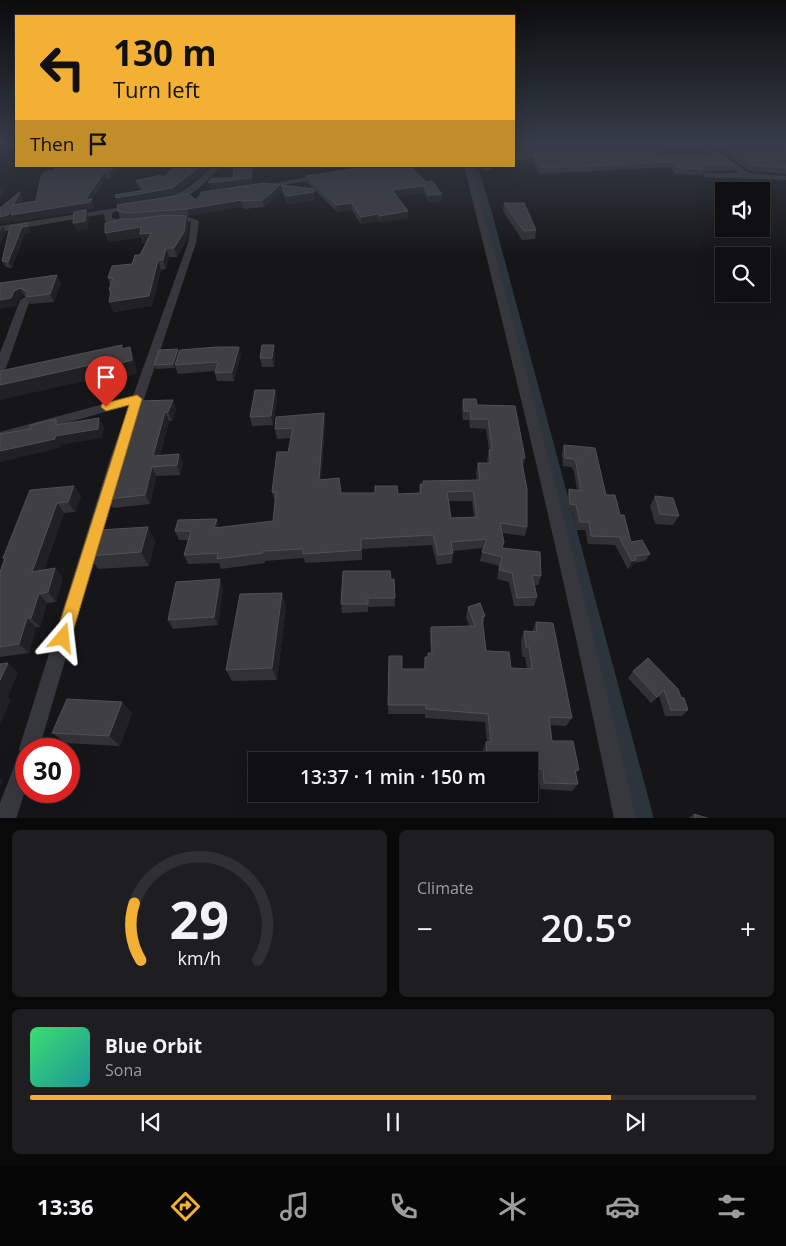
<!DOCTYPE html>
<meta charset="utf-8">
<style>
:root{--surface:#101012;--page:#1e1e20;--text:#f1f3f6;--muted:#9c9d9f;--line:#303032;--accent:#f2b134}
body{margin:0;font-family:"Open Sans",sans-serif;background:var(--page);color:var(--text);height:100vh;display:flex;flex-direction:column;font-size:19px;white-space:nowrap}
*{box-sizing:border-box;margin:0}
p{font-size:16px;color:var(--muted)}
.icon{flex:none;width:28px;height:28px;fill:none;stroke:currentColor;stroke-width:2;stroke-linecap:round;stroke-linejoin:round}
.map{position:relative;height:818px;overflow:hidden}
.details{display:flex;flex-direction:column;gap:12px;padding:12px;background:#09090a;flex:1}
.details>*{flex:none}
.hud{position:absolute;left:15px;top:15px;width:500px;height:152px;border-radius:0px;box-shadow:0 5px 20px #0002,0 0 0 1px var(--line);background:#f2b134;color:#111;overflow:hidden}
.fabs{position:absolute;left:715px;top:182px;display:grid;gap:10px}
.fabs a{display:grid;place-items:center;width:55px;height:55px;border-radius:0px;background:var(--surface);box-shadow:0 5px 20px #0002,0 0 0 1px var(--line);font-size:25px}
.speed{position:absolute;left:15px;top:738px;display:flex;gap:10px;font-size:25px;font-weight:700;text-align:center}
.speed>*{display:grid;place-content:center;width:65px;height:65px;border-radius:50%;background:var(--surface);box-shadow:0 5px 20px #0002,0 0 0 1px var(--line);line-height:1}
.speed .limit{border:8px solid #d22;background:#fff;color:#111}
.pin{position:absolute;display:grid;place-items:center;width:42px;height:42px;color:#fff;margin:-51px -21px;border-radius:50% 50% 50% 0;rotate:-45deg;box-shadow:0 0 5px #0007}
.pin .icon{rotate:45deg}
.me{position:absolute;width:55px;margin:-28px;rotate:17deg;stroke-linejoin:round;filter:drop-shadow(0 0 4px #0008)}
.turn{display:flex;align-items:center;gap:18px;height:105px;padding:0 15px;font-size:22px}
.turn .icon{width:65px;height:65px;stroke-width:2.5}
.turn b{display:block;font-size:35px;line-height:42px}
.then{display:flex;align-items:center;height:48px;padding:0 15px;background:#0003;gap:10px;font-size:19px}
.big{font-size:38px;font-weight:600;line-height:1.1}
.details .card{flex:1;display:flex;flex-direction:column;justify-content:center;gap:8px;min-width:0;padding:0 18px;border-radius:8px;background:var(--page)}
.details .dial{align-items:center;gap:0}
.dial svg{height:130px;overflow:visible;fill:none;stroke:var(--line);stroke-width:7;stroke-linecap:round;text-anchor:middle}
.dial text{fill:var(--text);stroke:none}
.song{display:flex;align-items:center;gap:15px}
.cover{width:60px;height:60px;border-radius:8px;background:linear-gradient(135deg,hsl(140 70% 55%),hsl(180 70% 35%))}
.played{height:5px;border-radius:2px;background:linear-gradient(90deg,var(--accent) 80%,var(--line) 80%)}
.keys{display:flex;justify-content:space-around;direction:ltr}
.heat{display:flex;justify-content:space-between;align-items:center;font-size:28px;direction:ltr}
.details .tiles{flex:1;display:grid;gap:12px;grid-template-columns:1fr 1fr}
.card:last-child{grid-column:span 2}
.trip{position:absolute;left:248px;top:752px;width:290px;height:50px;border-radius:0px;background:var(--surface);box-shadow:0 5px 20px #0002,0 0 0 1px var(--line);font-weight:600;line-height:50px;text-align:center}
.menu{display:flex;height:80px;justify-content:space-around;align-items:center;background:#060607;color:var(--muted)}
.menu .icon{width:35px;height:35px}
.menu .selected{color:var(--accent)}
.menu b{font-size:22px;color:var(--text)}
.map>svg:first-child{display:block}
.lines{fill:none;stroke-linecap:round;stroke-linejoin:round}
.canal{fill:#2c353c;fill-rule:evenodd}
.minor{fill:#37383d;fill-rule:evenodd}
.wall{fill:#323236;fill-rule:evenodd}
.shaded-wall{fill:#212124}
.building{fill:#3f3f44;stroke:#4f5156;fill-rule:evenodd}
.route{fill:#f2b134;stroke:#9d7322}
</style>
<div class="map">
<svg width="786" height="819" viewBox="0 0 786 819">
<rect width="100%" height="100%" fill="#161618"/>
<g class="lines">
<!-- canal -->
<polygon class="canal" points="468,166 476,166 479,170 492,213 654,819 630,819 484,213"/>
<!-- minor -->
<g class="minor">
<polygon points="697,143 705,143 749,173 786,176 786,180 704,177 704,173 739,173"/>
<path d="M 213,166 L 220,166 C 207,181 187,204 165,202 L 165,198 C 185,193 198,180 213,166 Z"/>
<path d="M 464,166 L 471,166 C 530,383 586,600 636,819 L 614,819 C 570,600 518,383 464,166 Z"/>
<polygon points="480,166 488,166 492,170 486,171"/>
<polygon points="323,174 326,174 326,178 259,189 255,187"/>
<polygon points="116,208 120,210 112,213 112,218 129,222 129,226 105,221 104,214 0,232 0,226"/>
<polygon points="189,217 199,221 196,243 125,456 39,749 26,749 26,788 16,819 0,819 0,803 20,751 19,749 111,456 129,405 0,442 0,432 133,396 188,243 191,222 171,223 167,221 171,219"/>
<polygon points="25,297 30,300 6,368 0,372 0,353 20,300"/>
</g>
</g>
<!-- wall -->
<g class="wall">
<polygon points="0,143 16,143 16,151 3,149 0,150"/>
<polygon points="514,143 708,147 706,152 663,152 659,155 660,156 735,165 733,171 704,171 702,175 676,174 670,167 540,174 533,163 514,166"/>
<polygon points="708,143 786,143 786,174 750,171"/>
<polygon points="58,166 121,166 111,179 106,179 92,200 94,206 93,209 15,222 13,219 11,222 20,192 23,199 21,204 36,201 53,171"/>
<polygon points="176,166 211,166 174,195 118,205 142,191 139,188 136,181 163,177"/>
<polygon points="306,176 426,182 442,194 442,201 429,202 424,193 396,196 408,211 408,218 380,223 379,221 361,224 352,210 337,212 307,182"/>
<polygon points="280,185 281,192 264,207 244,209 243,207 187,216 189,225 186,241 177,257 169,257 166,269 161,270 152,306 113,312 110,294 109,290 110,285 108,278 132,264 140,255 146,243 143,243 141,237 108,242 120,219 118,211 196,200"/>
<polygon points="281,185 314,200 288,204 282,192"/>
<polygon points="504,203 536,230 535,239 522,240 503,211"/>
<polygon points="10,226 30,229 30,232 25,233 12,268 6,267 2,261"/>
<polygon points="0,283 61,283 54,302 30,304 26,297 24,295 18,299 16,306"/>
<polygon points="239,347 241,355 234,381 217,381 215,373 215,371 178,374 175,366 175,368 156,369 154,365 178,349 179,353"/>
<polygon points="275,354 274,367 262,367 260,358"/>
<polygon points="275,390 277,399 273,425 252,426 250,417"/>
<path d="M 463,399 L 477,405 L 525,458 L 523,467 L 527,527 L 525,536 L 502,533 L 502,548 L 541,576 L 538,585 L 535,585 L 537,597 L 534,606 L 514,606 L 509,582 L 497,579 L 499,566 L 480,561 L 483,548 L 453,551 L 453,553 L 452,563 L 437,565 L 432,545 L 362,549 L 362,560 L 305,563 L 304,558 L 265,561 L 265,563 L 221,569 L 219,563 L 188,564 L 184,555 L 188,540 L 179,540 L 175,531 L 220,528 L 273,521 L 275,502 L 272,492 L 288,452 L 291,438 L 277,439 L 275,429 L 324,413 L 325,423 L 321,480 L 341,493 L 398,494 L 419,493 L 420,484 L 477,480 L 476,473 L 478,463 L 488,463 L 487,460 L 489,450 L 486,429 L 470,428 L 469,420 L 463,420 L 462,409 ZM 449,501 L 472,501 L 474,517 L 451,518 Z"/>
<polygon points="139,401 176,409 172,421 169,421 160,455 179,454 183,463 180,475 156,476 150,504 113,508 107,499"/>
<polygon points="564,445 606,495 620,515 631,542 650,554 645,561 634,563 631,568 628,569 615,545 588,544 585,530 576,530 573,513 567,512 567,497 569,489 577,490 574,471 571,467 563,466 562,453"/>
<polygon points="74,486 81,496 75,512 64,513 44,570 55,568 63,578 56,602 47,603 40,627 36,627 29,653 0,657 0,572 4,560 3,558"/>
<polygon points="655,496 679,516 673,525 655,524 650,506"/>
<polygon points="155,541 149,566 98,569 89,556"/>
<polygon points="391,579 394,579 395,606 368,607 368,612 342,613 341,604"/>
<polygon points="223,588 218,625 173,629 168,620"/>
<polygon points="282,593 286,606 277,680 232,681 226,670"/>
<polygon points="468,607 485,616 483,624 486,651 511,668 527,669 525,657 522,657 521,641 524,631 532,632 536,622 572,718 566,726 550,725 552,741 579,770 576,773 578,784 572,791 540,789 538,776 529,776 529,761 484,761 483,750 486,742 487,742 485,722 425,718 425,714 388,714 389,656 402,669 424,669 425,657 427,657 431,653 430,637 431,627 469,626 466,617"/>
<polygon points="633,671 681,697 688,710 682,716 665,716 659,696 651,703 628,678"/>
<polygon points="132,713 120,746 65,743 52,733"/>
<polygon points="694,814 710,819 687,819"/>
</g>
<!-- shaded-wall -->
<g class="shaded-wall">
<polygon points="0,143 3,149 0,150"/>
<polygon points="665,147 663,152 653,159 655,153"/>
<polygon points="534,157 533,163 514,166 514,160"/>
<polygon points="114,166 121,166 111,179 109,172"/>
<polygon points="201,166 211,166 174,195 118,205 116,198 172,188"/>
<polygon points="252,166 254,166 252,184 210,190 208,183 251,178"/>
<polygon points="498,166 510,166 498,168"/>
<polygon points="104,172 106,179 92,200 94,206 93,209 15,222 13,219 11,222 0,224 0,217 20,192 23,199 16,214 85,200"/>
<polygon points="280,185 281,192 264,207 263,200"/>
<polygon points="2,186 5,192 0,200 0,189"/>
<polygon points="424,186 424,193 392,196 392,190"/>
<polygon points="314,189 314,200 288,204 287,196"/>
<polygon points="442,194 442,201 429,202 429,195"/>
<polygon points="242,200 243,207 189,216 187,209"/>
<polygon points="352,203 352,210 337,212 336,205"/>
<polygon points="86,210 89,219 88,229 77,231 73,223"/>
<polygon points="408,211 408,218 380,223 380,216"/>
<polygon points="378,214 379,221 361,224 361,217"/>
<polygon points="186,216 189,225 186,241 177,257 174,248"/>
<polygon points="28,223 30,229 30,232 25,233 12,268 8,262 22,227"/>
<polygon points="3,226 6,233 0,245 0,231"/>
<polygon points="141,227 151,233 154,242 143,243 141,237 108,242 105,233"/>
<polygon points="166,248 169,257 166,269 163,260"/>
<polygon points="158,260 161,270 152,306 113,312 109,302"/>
<polygon points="57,275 61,283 54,302 50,294"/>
<polygon points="20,288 24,295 18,299 16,306 0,309 0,300"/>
<polygon points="122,345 127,358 130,347 135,361 137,374 123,377 121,373 0,400 0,385 122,349"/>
<polygon points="274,345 275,354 274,367 272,358"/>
<polygon points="239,347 241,355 234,381 232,372"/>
<polygon points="178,349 179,353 175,368 173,364"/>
<polygon points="275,390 277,399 273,425 271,416"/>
<polygon points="173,400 176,409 172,421 168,412"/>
<polygon points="165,412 169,421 157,465 153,456"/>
<polygon points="324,413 325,423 320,490 319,480"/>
<polygon points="99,418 104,427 102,438 60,445 60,448 0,462 0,451 55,436"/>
<polygon points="179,454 183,463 180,475 177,465"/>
<polygon points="152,467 156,476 150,504 145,495"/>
<polygon points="74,486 81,496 75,512 68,502"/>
<polygon points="57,503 64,513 40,581 32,572"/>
<polygon points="217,519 220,529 214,528"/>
<polygon points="148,527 155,541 149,566 141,552"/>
<polygon points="636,560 631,568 628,569 632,561"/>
<polygon points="55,568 63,578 56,602 48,592"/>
<polygon points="220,579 223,588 218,625 214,617"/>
<polygon points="282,593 286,606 277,680 272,668"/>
<polygon points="39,594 47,603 40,627 31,618"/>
<polygon points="27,618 36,627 29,653 19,644"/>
<polygon points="8,663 18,673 8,697 11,700 0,724 0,680"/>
<polygon points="122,702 132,713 120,746 109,736"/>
<polygon points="0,778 3,780 0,786"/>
</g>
<!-- building -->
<g class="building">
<polygon points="0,143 16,143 16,146"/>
<polygon points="514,143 704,143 708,147 665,147 655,153 660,156 666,154 719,154 735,165 706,165 703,167 704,169 678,168 672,162 542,168 534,157 514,160"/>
<polygon points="718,143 786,143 786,159 779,159 786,165 786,168 752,165"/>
<polygon points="58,166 114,166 109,172 104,172 85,200 92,199 90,202 11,215 13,205 36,201 41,176 46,171 53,171"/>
<polygon points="176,166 201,166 172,188 116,198 115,195 145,190 136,181 160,175 163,177"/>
<polygon points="234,166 252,166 251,178 208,183 212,178 233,178"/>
<polygon points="373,166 410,166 426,182 432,181 442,194 429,195 424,186 392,190 408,211 380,216 378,214 361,217 352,203 336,205 306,176"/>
<polygon points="264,183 280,185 263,200 242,201 242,200 187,209 128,213 118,211 117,205 188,194 196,200 202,192"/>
<polygon points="281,185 314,189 314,192 287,196"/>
<polygon points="20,192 8,215 0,217 0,208"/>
<polygon points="504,203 524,203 536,230 524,231"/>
<polygon points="86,210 85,221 73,223 74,212"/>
<polygon points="167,215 186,216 184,232 174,248 166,248 163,260 158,260 149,296 109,302 111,290 109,290 113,278 108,278 112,266 132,264 135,255 140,255 151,233 140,234 141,227 105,233 105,223 119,220 119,219 133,219"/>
<polygon points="28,223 28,226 22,227 8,262 2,261 10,226"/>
<polygon points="57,275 50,294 26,297 28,292 20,288 14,291 11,298 0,300 0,283"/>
<polygon points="122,345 122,349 130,347 132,360 117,364 117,359 0,385 0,371"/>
<polygon points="262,345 274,345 272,358 260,358"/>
<polygon points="217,347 239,347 232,372 215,373 218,362 175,365 180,350"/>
<polygon points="178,349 173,364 154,365 159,350"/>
<polygon points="255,390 275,390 271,416 250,417"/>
<path d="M 463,399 L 476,399 L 477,405 L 515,406 L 525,458 L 521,458 L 527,489 L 527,527 L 500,523 L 504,542 L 502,548 L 540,552 L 541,576 L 532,575 L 537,597 L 517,598 L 512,573 L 499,570 L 502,557 L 482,552 L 487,539 L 451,542 L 453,553 L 438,555 L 433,535 L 361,539 L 361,550 L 303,554 L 303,549 L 263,551 L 263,553 L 217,559 L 218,553 L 184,555 L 191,531 L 175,531 L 178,520 L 217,519 L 214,528 L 273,521 L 276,492 L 272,492 L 277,452 L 288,452 L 293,428 L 275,429 L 276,417 L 324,413 L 319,480 L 339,478 L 341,493 L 375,493 L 375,486 L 397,486 L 398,494 L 421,493 L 420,484 L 423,484 L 423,481 L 480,480 L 478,463 L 491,463 L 489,450 L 492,450 L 488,419 L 471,419 L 470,411 L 464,411 ZM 473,491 L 477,517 L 451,518 L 447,492 Z"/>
<polygon points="173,400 168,412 165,412 153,456 179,454 177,465 152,467 145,495 107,499 122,447 139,401"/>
<polygon points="99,418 98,429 55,436 55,439 0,451 0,434 31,429 30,425 56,419 56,425"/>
<polygon points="564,445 595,448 606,495 615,495 620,515 624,515 631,542 642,540 650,554 635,556 636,560 632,561 619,537 591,536 589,522 580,522 576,505 570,504 569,489 581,491 576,463 574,459 565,458"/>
<polygon points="74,486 68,502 57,503 32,572 55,568 48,592 39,594 31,618 27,618 19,644 0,647 0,572 5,558 3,558 30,490"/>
<polygon points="655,496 673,498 679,516 660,514"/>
<polygon points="148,527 141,552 89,556 99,530"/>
<polygon points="343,571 390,571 391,579 394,579 395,598 368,598 368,604 341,604"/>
<polygon points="220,579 214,617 168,620 176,582"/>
<polygon points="282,593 272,668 226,670 240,594"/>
<polygon points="480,603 485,616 482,617 486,651 509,652 511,668 532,669 529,647 526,647 524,631 537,632 536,622 553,623 572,718 549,717 552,741 573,741 579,770 575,770 578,784 544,783 543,769 529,768 529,761 488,761 486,742 491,742 488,714 426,709 426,705 388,705 389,656 402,656 402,669 425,669 425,657 428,657 428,653 432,653 431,627 475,626 468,607"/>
<polygon points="648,658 678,689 681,697 684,698 688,710 671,710 664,690 657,697 633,671"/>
<polygon points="8,663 0,680 0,664"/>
<polygon points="67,699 122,702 109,736 52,733"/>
<polygon points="694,814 710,819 695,819"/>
</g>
<!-- sky -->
<linearGradient id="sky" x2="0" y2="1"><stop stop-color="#0c0c0d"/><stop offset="0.55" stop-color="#363c48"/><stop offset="1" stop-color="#363c48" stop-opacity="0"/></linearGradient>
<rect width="786" height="258" fill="url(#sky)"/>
<!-- route -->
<polygon class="route" points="137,395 142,399 71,638 69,643 63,646 58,643 55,638 129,405 106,411 101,407 102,404"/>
</svg>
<div class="fabs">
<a><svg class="icon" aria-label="sound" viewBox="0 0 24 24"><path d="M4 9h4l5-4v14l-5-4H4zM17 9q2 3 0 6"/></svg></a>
<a><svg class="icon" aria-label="search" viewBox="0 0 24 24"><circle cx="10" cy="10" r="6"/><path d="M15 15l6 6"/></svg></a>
</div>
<div class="speed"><div class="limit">30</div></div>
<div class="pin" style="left:106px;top:407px;background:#d93025"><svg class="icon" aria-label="arrive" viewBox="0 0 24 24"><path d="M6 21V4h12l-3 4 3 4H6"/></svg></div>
<svg class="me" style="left:63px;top:638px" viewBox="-20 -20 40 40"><path d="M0-17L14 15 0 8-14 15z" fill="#f2b134" stroke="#fff" stroke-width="4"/></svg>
<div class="trip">13:37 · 1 min · 150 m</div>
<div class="hud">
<div class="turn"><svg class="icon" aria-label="left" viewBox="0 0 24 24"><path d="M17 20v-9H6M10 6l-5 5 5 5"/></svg><div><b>130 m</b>Turn left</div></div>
<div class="then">Then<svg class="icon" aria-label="arrive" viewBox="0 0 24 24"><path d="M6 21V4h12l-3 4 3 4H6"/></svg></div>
</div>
</div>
<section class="details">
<div class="tiles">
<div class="card dial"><svg viewBox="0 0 100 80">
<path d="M14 69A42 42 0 1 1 86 69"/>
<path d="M14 69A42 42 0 0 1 10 34" stroke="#f2b134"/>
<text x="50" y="56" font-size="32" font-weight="700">29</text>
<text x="50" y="72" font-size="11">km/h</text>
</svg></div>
<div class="card"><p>Climate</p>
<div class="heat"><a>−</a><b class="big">20.5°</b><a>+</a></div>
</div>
<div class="card">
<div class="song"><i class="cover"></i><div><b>Blue Orbit</b><p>Sona</p></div></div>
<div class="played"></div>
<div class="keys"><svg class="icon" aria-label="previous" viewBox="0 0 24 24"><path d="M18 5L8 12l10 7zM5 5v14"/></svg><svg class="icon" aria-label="pause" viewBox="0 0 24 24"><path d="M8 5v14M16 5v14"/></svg><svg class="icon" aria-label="next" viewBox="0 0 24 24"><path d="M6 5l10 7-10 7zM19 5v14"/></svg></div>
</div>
</div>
</section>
<nav class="menu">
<b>13:36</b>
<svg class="icon selected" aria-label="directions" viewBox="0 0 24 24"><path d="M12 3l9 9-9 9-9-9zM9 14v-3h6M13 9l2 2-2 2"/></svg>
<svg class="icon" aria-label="music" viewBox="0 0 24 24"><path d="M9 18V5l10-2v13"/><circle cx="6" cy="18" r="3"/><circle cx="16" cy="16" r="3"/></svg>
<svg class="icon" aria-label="phone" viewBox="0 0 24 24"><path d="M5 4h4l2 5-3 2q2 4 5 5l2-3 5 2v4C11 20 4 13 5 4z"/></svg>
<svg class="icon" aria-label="climate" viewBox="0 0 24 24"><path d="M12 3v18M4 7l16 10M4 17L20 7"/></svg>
<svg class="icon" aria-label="car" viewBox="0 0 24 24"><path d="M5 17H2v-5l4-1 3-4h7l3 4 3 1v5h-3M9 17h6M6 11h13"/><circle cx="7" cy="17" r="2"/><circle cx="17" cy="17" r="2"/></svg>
<svg class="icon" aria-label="filters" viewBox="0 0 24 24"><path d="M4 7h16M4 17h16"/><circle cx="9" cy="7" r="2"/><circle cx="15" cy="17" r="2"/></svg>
</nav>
